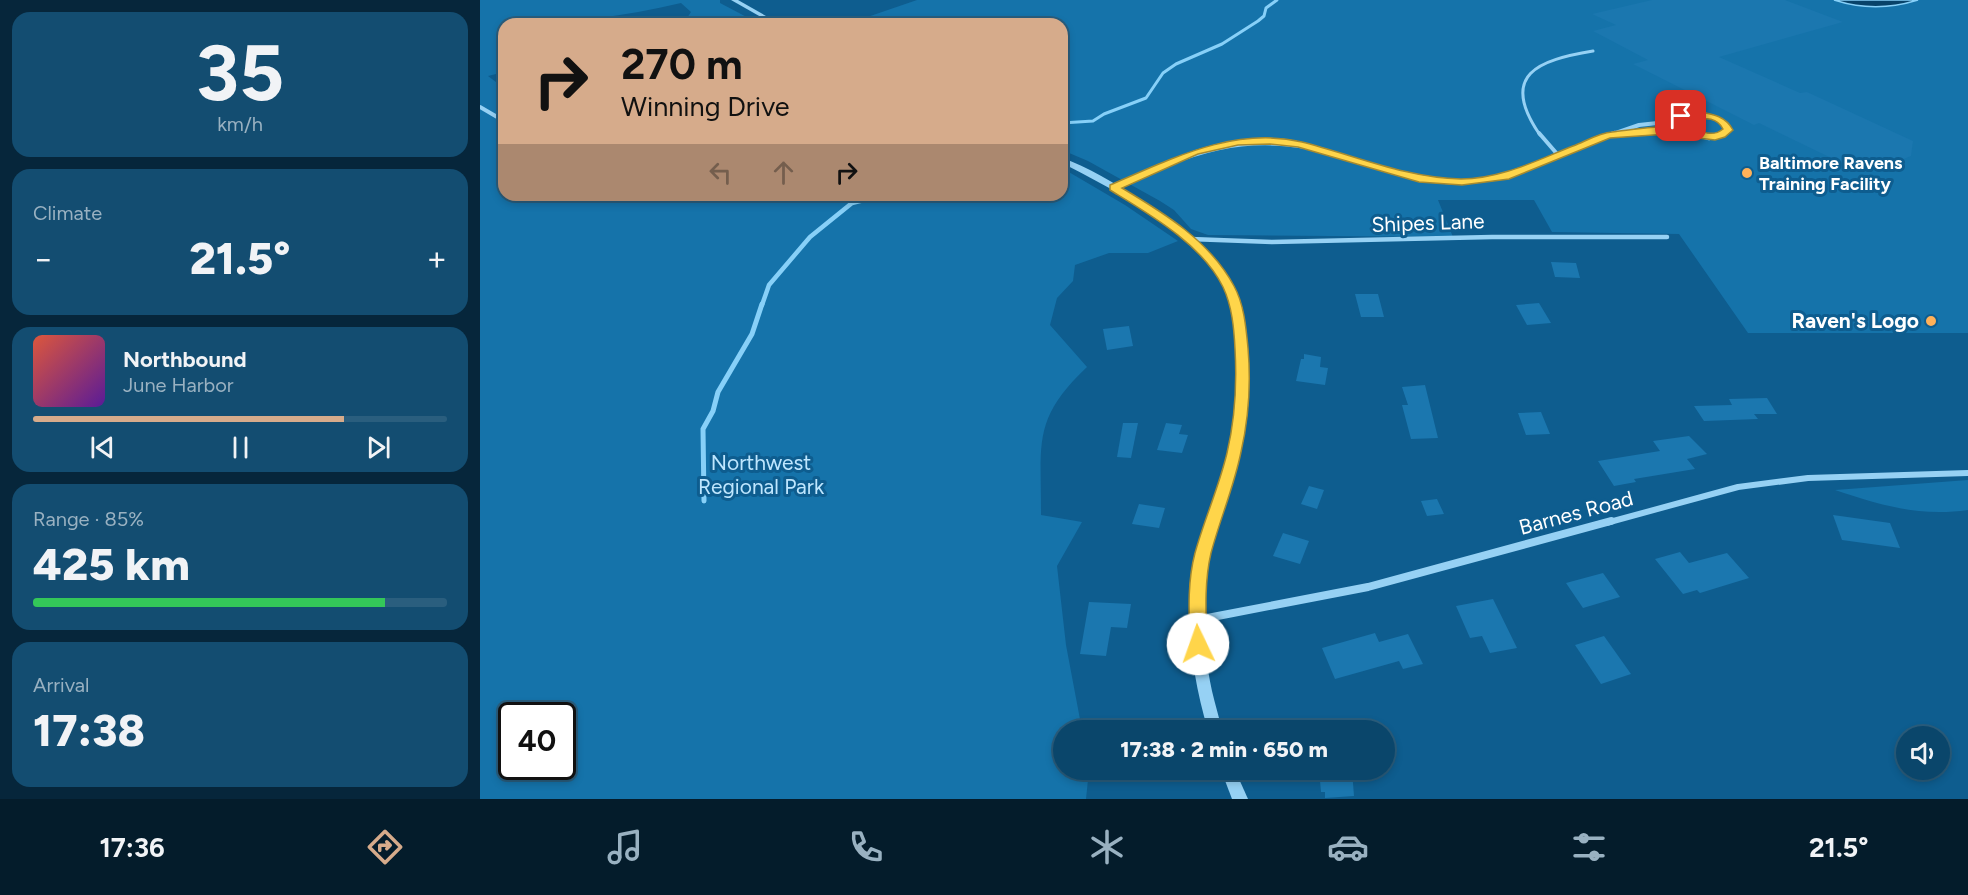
<!DOCTYPE html>
<meta charset="utf-8">
<style>
:root{--surface:#0a466b;--page:#134d71;--text:#f1f3f6;--muted:#99b1c1;--line:#2a5e7e;--accent:#d6ab8b}
body{margin:0;font-family:Figtree,sans-serif;background:var(--page);color:var(--text);height:100vh;display:flex;flex-direction:column;font-size:22px;white-space:nowrap}
*{box-sizing:border-box;margin:0}
p{font-size:20px;color:var(--muted)}
.icon{flex:none;width:33px;height:33px;fill:none;stroke:currentColor;stroke-width:2;stroke-linecap:round;stroke-linejoin:round}
.map{position:relative;flex:1;overflow:hidden}
.side{display:flex;flex-direction:column;gap:12px;padding:12px;background:#06263b;width:480px}
.side>*{flex:none}
.banner{position:absolute;left:18px;top:18px;width:570px;height:183px;border-radius:18px;box-shadow:0 3px 9px #0003,0 0 0 2px var(--line);background:#d6ab8b;color:#111;overflow:hidden}
.tools{position:absolute;left:1416px;top:726px;display:grid;gap:12px}
.tools a{display:grid;place-items:center;width:54px;height:54px;border-radius:50%;background:var(--surface);box-shadow:0 3px 9px #0003,0 0 0 2px var(--line);font-size:30px}
.speed{position:absolute;left:18px;top:702px;display:flex;gap:12px;font-size:30px;font-weight:700;text-align:center}
.speed>*{display:grid;place-content:center;width:78px;height:78px;border-radius:50%;background:var(--surface);box-shadow:0 3px 9px #0003,0 0 0 2px var(--line);line-height:1}
.speed .limit{border:3px solid #111;border-radius:9px;background:#fff;color:#111}
.pin{position:absolute;display:grid;place-items:center;width:51px;height:51px;color:#fff;margin:-26px;border-radius:12px;box-shadow:0 3px 9px #0006}
.me{position:absolute;width:66px;margin:-33px;rotate:357deg;stroke-linejoin:round;filter:drop-shadow(0 0 4px #0008)}
.turn{display:flex;align-items:center;gap:21px;height:126px;padding:0 24px;font-size:27px}
.turn .icon{width:78px;height:78px;stroke-width:2.5}
.turn b{display:block;font-size:42px;line-height:51px}
.lanes{display:flex;align-items:center;height:57px;padding:0 24px;background:#0003;justify-content:center;gap:30px;direction:ltr}
.lanes .off{opacity:.35}
.big{font-size:45px;font-weight:800;line-height:1.1}
.side .card{flex:1;display:flex;flex-direction:column;justify-content:center;gap:9px;min-width:0;padding:0 21px;border-radius:18px;background:var(--page)}
.side .dial{align-items:center;gap:0}
.dial b{font-size:78px;line-height:1}
.song{display:flex;align-items:center;gap:18px}
.cover{width:72px;height:72px;border-radius:9px;background:linear-gradient(135deg,hsl(10 70% 55%),hsl(270 70% 35%))}
.played{height:6px;border-radius:3px;background:linear-gradient(90deg,var(--accent) 75%,var(--line) 75%)}
.keys{display:flex;justify-content:space-around;direction:ltr}
.heat{display:flex;justify-content:space-between;align-items:center;font-size:33px;direction:ltr}
.charge{height:9px;border-radius:4px;background:linear-gradient(90deg,#34c759 85%,var(--line) 0)}
.trip{position:absolute;left:573px;top:720px;width:342px;height:60px;border-radius:30px;background:var(--surface);box-shadow:0 3px 9px #0003,0 0 0 2px var(--line);font-weight:800;line-height:60px;text-align:center}
.menu{display:flex;height:96px;justify-content:space-around;align-items:center;background:#041c2b;color:var(--muted)}
.menu .icon{width:42px;height:42px}
.menu .active{color:var(--accent)}
.menu b{font-size:27px;color:var(--text)}
main{display:flex;flex:1;min-height:0}
.map>svg:first-child{display:block}
.green{fill:#1573aa;fill-rule:evenodd}
.water{fill:#08436a;stroke:#87d0f8;stroke-width:1.5}
.lines{fill:none;stroke-linecap:round;stroke-linejoin:round}
.stream-far2{stroke:#87d0f8;stroke-width:3}
.stream-far1{stroke:#87d0f8;stroke-width:4.5}
.stream{stroke:#87d0f8;stroke-width:5}
.building{fill:#1b77af}
.service-far1{stroke:#96d1f4;stroke-width:3}
.service{stroke:#96d1f4;stroke-width:4}
.minor-far3{stroke:#96d1f4;stroke-width:4}
.minor-far2{stroke:#96d1f4;stroke-width:4.5}
.minor-far1{stroke:#96d1f4;stroke-width:6}
.minor{stroke:#96d1f4;stroke-width:8}
.tertiary{fill:#96d1f4;fill-rule:evenodd}
.route{fill:#ffd54a;stroke:#a68a30;stroke-width:1.5}
.poi-dot{fill:#ffb159;stroke:#0e5d8f;stroke-width:2}
.labels{text-anchor:middle;stroke-width:6;stroke-linejoin:round;paint-order:stroke}
.far-poi-label{font-size:18px;font-weight:bold;fill:#fff;stroke:#0e5d8f;text-anchor:start}
.street-label{font-size:21px;fill:#fff;stroke:#0e5d8f}
.poi-label{font-size:21px;font-weight:bold;fill:#fff;stroke:#0e5d8f;text-anchor:end}
.park-label{font-size:21px;fill:#bee6fe;stroke:#0e5d8f}
</style>
<main>
<section class="side">
<div class="card dial"><b>35</b><p>km/h</p></div>
<div class="card"><p>Climate</p>
<div class="heat"><a>−</a><b class="big">21.5°</b><a>+</a></div>
</div>
<div class="card">
<div class="song"><i class="cover"></i><div><b>Northbound</b><p>June Harbor</p></div></div>
<div class="played"></div>
<div class="keys"><svg class="icon" aria-label="previous" viewBox="0 0 24 24"><path d="M18 5L8 12l10 7zM5 5v14"/></svg><svg class="icon" aria-label="pause" viewBox="0 0 24 24"><path d="M8 5v14M16 5v14"/></svg><svg class="icon" aria-label="next" viewBox="0 0 24 24"><path d="M6 5l10 7-10 7zM19 5v14"/></svg></div>
</div>
<div class="card"><p>Range · 85%</p><b class="big">425 km</b><div class="charge"></div></div>
<div class="card"><p>Arrival</p><b class="big">17:38</b></div>
</section>
<div class="map">
<svg width="1488" height="799" viewBox="0 0 1488 799">
<rect width="100%" height="100%" fill="#0e5d8f"/>
<!-- green -->
<g class="green">
<path d="M 0,0 L 240,0 L 240,3 L 280,24 L 259,24 L 258,20 L 245,16 L 222,24 L 203,24 L 211,12 L 201,3 C 143,17 83,24 24,24 L 24,72 L 8,76 L 24,88 L 24,195 L 582,195 L 582,168 L 645,205 L 698,241 L 668,253 L 629,253 L 595,265 L 593,281 L 577,298 L 570,325 L 607,367 C 553,418 561,442 561,511 L 561,515 L 602,522 L 577,566 L 586,645 L 602,730 L 584,730 L 584,770 L 609,770 L 606,799 L 0,799 ZM 32,716 L 82,716 L 82,766 L 32,766 Z"/>
<polygon points="437,0 1488,0 1488,333 1268,333 1199,234 1072,232 1054,200 958,200 973,237 728,235 711,229 694,210 680,201 608,161 582,150 582,24 367,24"/>
<path d="M 1488,480 L 1488,510 C 1439,517 1400,505 1355,490 Z"/>
</g>
<!-- water -->
<path class="water" d="M 1354,0 L 1438,0 C 1409,9 1382,9 1354,0 Z"/>
<g class="lines">
<!-- stream-far2 -->
<polyline class="stream-far2" points="582,123 613,121 624,114 666,98 683,73 696,64 742,44 778,21 784,16 786,8 797,0"/>
<!-- stream-far1 -->
<polyline class="stream-far1" points="282,305 289,285 330,237 372,203 404,195"/>
<!-- stream -->
<polyline class="stream" points="224,501 223,429 233,411 238,392 272,334 282,304"/>
</g>
<!-- building -->
<g class="building">
<polygon points="1172,0 1305,0 1363,22 1239,57 1320,93 1327,92 1433,141 1431,156 1397,170 1384,165 1374,169 1279,123 1274,125 1153,64 1168,60 1113,31 1136,25 1112,14"/>
<polygon points="1071,262 1096,263 1100,278 1075,277"/>
<polygon points="875,294 898,294 904,317 881,317"/>
<polygon points="1059,303 1071,323 1047,325 1036,305"/>
<polygon points="649,326 653,346 627,350 623,329"/>
<polygon points="824,354 841,357 840,367 848,368 845,385 816,381 821,359 824,359"/>
<polygon points="945,385 958,438 931,439 922,405 928,405 922,387"/>
<polygon points="1287,398 1297,414 1274,414 1278,419 1224,421 1214,406 1252,405 1249,399"/>
<polygon points="1061,412 1070,434 1046,435 1038,413"/>
<polygon points="643,423 658,423 651,458 637,457"/>
<polygon points="686,423 702,425 699,434 708,435 702,453 677,450"/>
<polygon points="1209,436 1227,454 1207,459 1215,469 1154,479 1156,482 1134,486 1118,461 1180,451 1173,441"/>
<polygon points="829,486 844,490 837,509 821,504"/>
<polygon points="957,499 964,514 947,516 941,501"/>
<polygon points="659,504 685,508 679,528 652,524"/>
<polygon points="1353,515 1410,523 1420,548 1362,540"/>
<polygon points="803,533 829,541 820,564 793,556"/>
<polygon points="1200,552 1209,563 1247,553 1269,578 1220,593 1217,590 1203,594 1175,559"/>
<polygon points="1123,573 1140,597 1103,608 1086,583"/>
<polygon points="1013,599 1037,648 1010,653 1002,636 990,638 976,606"/>
<polygon points="609,602 651,604 647,628 631,627 626,656 600,654"/>
<polygon points="895,633 899,642 928,634 943,664 923,669 919,661 855,679 842,648"/>
<polygon points="1124,636 1151,674 1121,684 1095,645"/>
<polygon points="839,770 872,770 874,796 845,798 845,792 841,792"/>
</g>
<g class="lines">
<!-- service-far1 -->
<path class="service-far1" d="M 1060,135 C 1018,74 1059,60 1113,51"/>
<!-- service -->
<polyline class="service" points="1059,133 1078,155"/>
<!-- minor-far3 -->
<g class="minor-far3">
<polyline points="0,107 24,121"/>
<polyline points="1130,135 1159,125 1196,121"/>
<polyline points="1134,135 1203,130"/>
<path d="M 1213,135 L 1200,127 L 1196,121 C 1209,108 1239,113 1248,130 L 1242,135"/>
</g>
<!-- minor-far2 -->
<g class="minor-far2">
<polyline points="1135,133 1129,135 1156,133"/>
<polyline points="1210,133 1229,138 1244,133"/>
<path d="M 634,187 C 710,153 765,129 849,152 C 892,165 936,184 982,182 C 1034,180 1081,152 1129,135"/>
<polyline points="710,239 792,242 1012,237 1187,237"/>
</g>
<!-- minor-far1 -->
<polyline class="minor-far1" points="1126,523 1258,487 1328,478 1488,473"/>
<!-- minor -->
<polyline class="minor" points="717,620 888,587 1131,521"/>
<!-- tertiary -->
<g class="tertiary">
<polygon points="251,0 258,0 300,24 293,24"/>
<path d="M 582,158 C 607,166 635,184 658,198 C 697,222 742,254 758,299 C 766,321 767,344 768,366 C 768,391 767,415 763,439 C 754,485 732,527 725,574 C 720,613 724,653 732,691 C 735,704 739,717 742,730 L 728,730 C 713,680 705,625 713,573 C 718,537 733,503 744,468 C 756,429 759,388 757,347 C 756,321 751,295 736,274 C 697,222 638,192 582,163 Z"/>
<polygon points="741,770 755,770 768,799 752,799"/>
</g>
</g>
<!-- route -->
<path class="route" d="M 1215,111 C 1231,114 1245,115 1253,130 L 1245,137 L 1235,140 L 1218,138 L 1202,133 L 1130,138 L 1029,179 L 982,185 L 939,182 L 818,147 L 790,144 L 758,145 L 718,154 L 642,188 C 684,213 730,241 754,286 C 764,304 766,327 768,348 C 771,383 769,417 761,452 C 754,487 740,519 731,553 C 724,583 726,614 727,644 L 725,650 L 718,652 L 712,650 L 710,644 C 709,614 707,583 715,553 C 724,520 739,487 747,453 C 755,419 757,384 755,349 C 754,328 752,306 743,287 C 722,244 669,214 630,190 L 630,185 C 691,159 754,126 822,142 C 874,155 926,178 981,179 C 1021,179 1057,160 1093,146 C 1106,141 1119,133 1132,132 C 1151,130 1187,124 1205,127 C 1218,129 1231,139 1243,129 C 1233,110 1209,124 1197,116 Z"/>
<!-- markers -->
<g class="poi-dot">
<circle cx="1267" cy="173" r="6"/>
<circle cx="1451" cy="321" r="6"/>
</g>
<g class="labels">
<!-- far-poi labels -->
<g class="far-poi-label">
<text x="1279" y="169">Baltimore Ravens<tspan x="1279" dy="21">Training Facility</tspan></text>
</g>
<!-- street labels -->
<g class="street-label">
<text transform="translate(948 223) rotate(-2)" y="7">Shipes Lane</text>
<text transform="translate(1096 513) rotate(-15)" y="7">Barnes Road</text>
</g>
<!-- poi labels -->
<g class="poi-label">
<text x="1439" y="328">Raven's Logo</text>
</g>
<!-- park labels -->
<g class="park-label">
<text x="281" y="470">Northwest<tspan x="281" dy="24">Regional Park</tspan></text>
</g>
</g>
</svg>
<div class="tools">
<a><svg class="icon" aria-label="sound" viewBox="0 0 24 24"><path d="M4 9h4l5-4v14l-5-4H4zM17 9q2 3 0 6"/></svg></a>
</div>
<div class="speed"><div class="limit">40</div></div>
<div class="pin" style="left:1201px;top:116px;background:#d93025"><svg class="icon" aria-label="arrive" viewBox="0 0 24 24"><path d="M6 21V4h12l-3 4 3 4H6"/></svg></div>
<svg class="me" style="left:718px;top:644px" viewBox="-20 -20 40 40"><circle r="19" fill="#fff"/><path d="M0-13L10 11 0 6-10 11z" fill="#ffd54a"/></svg>
<div class="trip">17:38 · 2 min · 650 m</div>
<div class="banner">
<div class="turn"><svg class="icon" aria-label="right" viewBox="0 0 24 24"><path d="M7 20v-9h11M14 6l5 5-5 5"/></svg><div><b>270 m</b>Winning Drive</div></div>
<div class="lanes"><svg class="icon off" aria-label="left" viewBox="0 0 24 24"><path d="M17 20v-9H6M10 6l-5 5 5 5"/></svg><svg class="icon off" aria-label="ahead" viewBox="0 0 24 24"><path d="M12 20V5M6 11l6-6 6 6"/></svg><svg class="icon" aria-label="right" viewBox="0 0 24 24"><path d="M7 20v-9h11M14 6l5 5-5 5"/></svg></div>
</div>
</div>
</main>
<nav class="menu">
<b>17:36</b>
<svg class="icon active" aria-label="directions" viewBox="0 0 24 24"><path d="M12 3l9 9-9 9-9-9zM9 14v-3h6M13 9l2 2-2 2"/></svg>
<svg class="icon" aria-label="music" viewBox="0 0 24 24"><path d="M9 18V5l10-2v13"/><circle cx="6" cy="18" r="3"/><circle cx="16" cy="16" r="3"/></svg>
<svg class="icon" aria-label="phone" viewBox="0 0 24 24"><path d="M5 4h4l2 5-3 2q2 4 5 5l2-3 5 2v4C11 20 4 13 5 4z"/></svg>
<svg class="icon" aria-label="climate" viewBox="0 0 24 24"><path d="M12 3v18M4 7l16 10M4 17L20 7"/></svg>
<svg class="icon" aria-label="car" viewBox="0 0 24 24"><path d="M5 17H2v-5l4-1 3-4h7l3 4 3 1v5h-3M9 17h6M6 11h13"/><circle cx="7" cy="17" r="2"/><circle cx="17" cy="17" r="2"/></svg>
<svg class="icon" aria-label="filters" viewBox="0 0 24 24"><path d="M4 7h16M4 17h16"/><circle cx="9" cy="7" r="2"/><circle cx="15" cy="17" r="2"/></svg>
<b>21.5°</b>
</nav>
